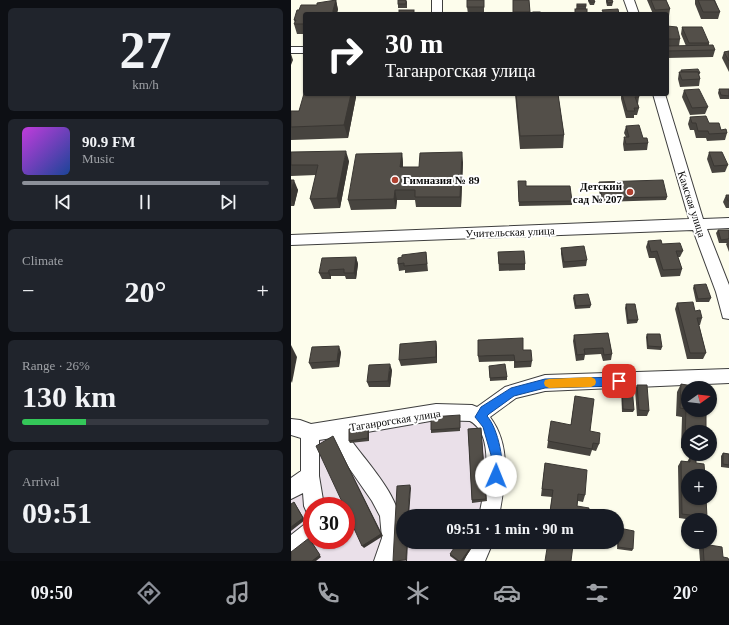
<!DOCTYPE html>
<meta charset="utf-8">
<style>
:root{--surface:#171b24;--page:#20242c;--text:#f1f3f6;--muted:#9ea1a6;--line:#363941;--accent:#8c9099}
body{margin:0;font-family:"Times New Roman",serif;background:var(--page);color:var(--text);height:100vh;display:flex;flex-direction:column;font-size:15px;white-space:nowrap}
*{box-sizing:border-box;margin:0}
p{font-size:13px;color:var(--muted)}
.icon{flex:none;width:22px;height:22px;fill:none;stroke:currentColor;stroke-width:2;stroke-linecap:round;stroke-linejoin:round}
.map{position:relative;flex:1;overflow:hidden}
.side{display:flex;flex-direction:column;gap:8px;padding:8px;background:#0d0f14;width:291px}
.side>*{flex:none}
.hud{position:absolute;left:12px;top:12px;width:366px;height:84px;border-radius:4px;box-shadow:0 1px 3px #0004;background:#202124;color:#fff;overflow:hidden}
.needle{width:26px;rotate:75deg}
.controls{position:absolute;left:390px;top:381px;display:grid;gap:8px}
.controls a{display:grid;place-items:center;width:36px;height:36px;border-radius:50%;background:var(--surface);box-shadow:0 1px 3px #0004;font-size:20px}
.speed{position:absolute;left:12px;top:497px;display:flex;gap:8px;font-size:20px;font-weight:700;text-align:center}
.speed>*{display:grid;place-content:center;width:52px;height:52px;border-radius:50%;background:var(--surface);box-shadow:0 1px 3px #0004;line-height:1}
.speed .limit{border:6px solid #d22;background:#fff;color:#111}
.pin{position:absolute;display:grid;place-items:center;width:34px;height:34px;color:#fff;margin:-17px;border-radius:8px;box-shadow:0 2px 6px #0006}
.me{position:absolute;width:44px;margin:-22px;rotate:1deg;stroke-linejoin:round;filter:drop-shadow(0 0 3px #0008)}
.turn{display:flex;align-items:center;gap:14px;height:84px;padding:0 16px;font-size:18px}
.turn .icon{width:52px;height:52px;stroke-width:2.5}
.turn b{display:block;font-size:28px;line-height:34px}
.big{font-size:30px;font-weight:800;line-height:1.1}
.side .card{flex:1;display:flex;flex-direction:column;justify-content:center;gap:6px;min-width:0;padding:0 14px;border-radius:6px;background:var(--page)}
.side .dial{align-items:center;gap:0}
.dial b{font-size:52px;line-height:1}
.song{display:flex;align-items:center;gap:12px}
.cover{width:48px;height:48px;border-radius:6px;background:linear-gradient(135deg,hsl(290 70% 55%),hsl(220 70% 35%))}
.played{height:4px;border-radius:2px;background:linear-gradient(90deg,var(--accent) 80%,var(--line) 80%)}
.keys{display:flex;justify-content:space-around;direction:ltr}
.heat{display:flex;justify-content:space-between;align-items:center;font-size:22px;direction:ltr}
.charge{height:6px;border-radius:3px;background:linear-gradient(90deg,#34c759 26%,var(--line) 0)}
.trip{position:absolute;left:105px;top:509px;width:228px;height:40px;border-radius:20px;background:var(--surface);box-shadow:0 1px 3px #0004;font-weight:800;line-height:40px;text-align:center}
.tab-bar{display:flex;height:64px;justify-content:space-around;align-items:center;background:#090b0e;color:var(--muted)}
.tab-bar .icon{width:28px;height:28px}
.tab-bar .current{color:var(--accent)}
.tab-bar b{font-size:18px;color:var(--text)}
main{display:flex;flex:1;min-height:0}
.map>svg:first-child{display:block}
.industrial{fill:#eae0e9;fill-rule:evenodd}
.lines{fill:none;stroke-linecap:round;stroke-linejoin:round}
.minor-casing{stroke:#3e3e3e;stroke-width:2}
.minor{fill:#fff;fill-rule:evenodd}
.wall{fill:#47443f}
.shaded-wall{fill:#3a3733}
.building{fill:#534f49;stroke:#3a3733}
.route{fill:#1a73e8;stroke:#114b97}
.slow{fill:#f59e0b}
.poi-dot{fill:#af4130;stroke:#fff;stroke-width:1.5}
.labels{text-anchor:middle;stroke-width:4;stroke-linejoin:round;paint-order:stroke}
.poi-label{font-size:11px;font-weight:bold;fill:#0b0b0b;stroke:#fff;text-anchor:start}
.street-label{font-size:11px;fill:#0b0b0b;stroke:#fff}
</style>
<main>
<section class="side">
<div class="card dial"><b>27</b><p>km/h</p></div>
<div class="card">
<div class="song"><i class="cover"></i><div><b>90.9 FM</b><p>Music</p></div></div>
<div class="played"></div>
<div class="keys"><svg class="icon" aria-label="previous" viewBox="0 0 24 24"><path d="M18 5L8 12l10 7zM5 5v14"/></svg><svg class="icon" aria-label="pause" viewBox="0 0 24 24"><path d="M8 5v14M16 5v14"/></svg><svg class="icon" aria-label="next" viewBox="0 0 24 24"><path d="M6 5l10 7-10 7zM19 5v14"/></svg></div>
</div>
<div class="card"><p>Climate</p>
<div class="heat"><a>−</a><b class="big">20°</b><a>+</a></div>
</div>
<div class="card"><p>Range · 26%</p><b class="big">130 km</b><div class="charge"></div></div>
<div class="card"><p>Arrival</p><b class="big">09:51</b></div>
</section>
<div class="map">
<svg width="438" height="561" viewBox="0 0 438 561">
<rect width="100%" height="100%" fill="#fdfdec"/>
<!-- industrial -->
<path class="industrial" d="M 145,415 L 186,421 L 200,458 L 193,516 L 112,516 L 112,542 L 188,542 L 178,561 L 0,561 L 0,485 L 22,469 L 25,441 L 33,436 ZM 21,506 L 55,506 L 55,540 L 21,540 Z"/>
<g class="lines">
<defs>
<g id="minor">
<rect x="141" y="0" width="10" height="14"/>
<polygon points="333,0 343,0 348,14 338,14"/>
<rect x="0" y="47" width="14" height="6"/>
<polygon points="362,94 374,94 412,219 438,218 438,228 416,229 438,285 438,319 432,318 425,292 402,230 0,245 0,235 398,219"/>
<path d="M 438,369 L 438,383 L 254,391 L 225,398 L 199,417 C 221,446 214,483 208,516 L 188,516 C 193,493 206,435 179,421 L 145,420 L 59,435 L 60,440 C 80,468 113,500 111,537 C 110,545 106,554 103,561 L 83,561 L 91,538 L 89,516 L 81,501 L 45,449 L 41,438 L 28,440 L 28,476 L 33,506 L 21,506 L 21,515 L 16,513 L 13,506 L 12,493 L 0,499 L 0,478 L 10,471 L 10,438 L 0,435 L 0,419 L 9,420 L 20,424 L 145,404 L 181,405 L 186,407 L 214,387 L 254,375 Z"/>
<polygon points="21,521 21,540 25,540 7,554 0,557 0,535 14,524"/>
<polygon points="182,542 202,542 194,561 173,561"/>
</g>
</defs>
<!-- minor casing -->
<use href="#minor" class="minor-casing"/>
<!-- minor -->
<use href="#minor" class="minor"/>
</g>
<!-- wall -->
<g class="wall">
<polygon points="45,0 47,10 14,14 14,34 6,34 3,24 4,23 3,20 8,10 26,5"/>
<polygon points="193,0 193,14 177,14 176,7"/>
<polygon points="222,0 238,0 239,14 222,14"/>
<polygon points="297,0 303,0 304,2 303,5 299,5 297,1"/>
<polygon points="315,0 321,0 322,2 321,6 316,6 315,2"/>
<polygon points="356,0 375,0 379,9 378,16 376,16 376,14 362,14"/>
<polygon points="404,0 424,0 429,12 427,19 410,19 404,4"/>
<polygon points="116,1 116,8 107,8 107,4"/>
<polygon points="286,4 295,6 295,9 296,14 284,14 284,9 285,9"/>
<polygon points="376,26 389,39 388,46 395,46 390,34 391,27 418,43 418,45 424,50 422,57 376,58 376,46 386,46 376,46"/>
<polygon points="438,51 438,72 431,58 433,52"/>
<polygon points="390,70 409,73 408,75 409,79 408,86 389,87 387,79 388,72 389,72"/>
<polygon points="428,89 438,89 438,99 429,99 427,93"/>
<polygon points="393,90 417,107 414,114 399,115 391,97"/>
<polygon points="14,94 64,94 65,97 57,138 0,140 0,111 8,111"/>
<polygon points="224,94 267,94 273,135 272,148 229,149"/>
<polygon points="330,94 347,94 348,97 347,104 348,108 346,115 343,115 343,118 335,118 330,99"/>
<polygon points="399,117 418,123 436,133 434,140 416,141 415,138 405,138 403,130 399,130 397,124"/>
<polygon points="335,126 352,138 357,143 356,150 333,151 332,144 333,137 335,137 333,133"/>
<polygon points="0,152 58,161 49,208 23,209 19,199 25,175 0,176"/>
<polygon points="418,152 437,165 434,172 421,173 416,159"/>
<polygon points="111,153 112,163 112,167 128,167 172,162 170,207 125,207 124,200 106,200 105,209 60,210 57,200"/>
<polygon points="0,180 7,190 3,206 0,206"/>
<polygon points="308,182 376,197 375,200 310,202 307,185"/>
<polygon points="227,185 235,186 281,201 281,205 228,206"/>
<polygon points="438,194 438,208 435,208 432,202 435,195 438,195"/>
<polygon points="427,230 438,230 438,252 435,244 436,243 428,243 425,233"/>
<polygon points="357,241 392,251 389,257 387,257 391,269 389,276 370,277 364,258 358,258 355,247"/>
<polygon points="270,248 296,260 295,266 272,268 270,254"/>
<polygon points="135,252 137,271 114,273 114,270 108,271 107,264 111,257"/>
<polygon points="207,252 234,264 234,270 208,271"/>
<polygon points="65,257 67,264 65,279 55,279 54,276 40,276 40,279 31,279 28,273"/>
<polygon points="403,285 420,298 418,302 405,302 402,288"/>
<polygon points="283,295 300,305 299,308 284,309 282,298"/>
<polygon points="386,303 404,311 411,318 409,325 408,325 415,353 412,359 396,359 384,309"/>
<polygon points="335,304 347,320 346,323 336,324 334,308"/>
<polygon points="317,333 321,354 320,360 312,361 310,354 294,355 293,360 285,361 282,341 283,335"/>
<polygon points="356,334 371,347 370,350 356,349 355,337"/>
<polygon points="145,341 146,348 146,363 110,366 108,360"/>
<polygon points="232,350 241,361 240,367 223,368 223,361 188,362 187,356"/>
<polygon points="50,352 48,367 21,369 18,363"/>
<polygon points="198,366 216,377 216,380 199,381"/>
<polygon points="101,370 99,387 78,387 76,382"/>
<polygon points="390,384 407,387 397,432 397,449 390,448 391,417 385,416 386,392"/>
<polygon points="346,385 358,411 356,416 346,416 344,390"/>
<polygon points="331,386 343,410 342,412 331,412 330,389"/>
<polygon points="284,396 299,431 308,444 305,451 301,450 299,456 256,448 257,441 280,424"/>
<polygon points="169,418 169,431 140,433 140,430"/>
<polygon points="77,427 78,430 78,441 59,443 58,441"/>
<polygon points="190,428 196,501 181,503 177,429"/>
<polygon points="432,453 438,454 438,468 430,467 430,456"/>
<polygon points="399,457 405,463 416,517 413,520 402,520 388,518 387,466 390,461 396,462"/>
<polygon points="254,463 294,495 292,502 287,501 286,506 297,516 258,516 261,497 250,496"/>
<polygon points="328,528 342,549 341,551 326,549 327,530"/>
<polygon points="412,544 432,557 438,561 409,561 408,548"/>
<polygon points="180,549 172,561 166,561 159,556 159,554"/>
</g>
<!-- shaded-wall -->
<g class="shaded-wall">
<polygon points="45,0 47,10 46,14 41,14"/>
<polygon points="0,54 2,60 0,65"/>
<polygon points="60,94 64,94 65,97 57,138 53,125"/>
<polygon points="55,151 58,161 49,208 46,198"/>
<polygon points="171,152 172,162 170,207 169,197"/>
<polygon points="111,153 112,163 111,177 109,167"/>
<polygon points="3,180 7,190 3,206 0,199 0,192"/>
<polygon points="104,190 106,200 105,209 103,199"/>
<polygon points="65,257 67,264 65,279 63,273"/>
<polygon points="38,270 40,276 40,279 37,273"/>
<polygon points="145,341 146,348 146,363 145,357"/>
<polygon points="0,345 6,357 1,383 0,381"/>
<polygon points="48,346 50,352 48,367 46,361"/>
<polygon points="99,364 101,370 99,387 97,381"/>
<polygon points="77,427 78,430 78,441 77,438"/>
<polygon points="42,436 92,536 73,548 71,546"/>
<polygon points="119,485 120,488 118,516 117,516"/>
<polygon points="3,502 14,520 0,531 0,527"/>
<polygon points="18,538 30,557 25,561 21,561"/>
<polygon points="116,542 117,542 116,561 115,561"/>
<polygon points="180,547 180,549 172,561 170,561"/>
</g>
<!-- building -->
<g class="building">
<polygon points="45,0 41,14 14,14 14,24 3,24 5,20 3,20 6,10 8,10 10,5 26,5 26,3"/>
<rect x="107" y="0" width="8" height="4"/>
<rect x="176" y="0" width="17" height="7"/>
<polygon points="222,0 238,0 239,12 222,12"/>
<polygon points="298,0 303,0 304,2 299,2"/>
<polygon points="316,0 321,0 322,2 317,3"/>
<polygon points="360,0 375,0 379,9 364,10"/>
<polygon points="407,0 423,0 429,12 412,12"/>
<rect x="286" y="4" width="9" height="2"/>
<rect x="284" y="9" width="12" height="4"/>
<polygon points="327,9 328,14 313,14 311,10"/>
<rect x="108" y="10" width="15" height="4"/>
<rect x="242" y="12" width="7" height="2"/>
<polygon points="376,26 386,27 389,39 376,39"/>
<polygon points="391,27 411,27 418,43 398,43"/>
<polygon points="422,45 424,50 376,51 376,46"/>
<polygon points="438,51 438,61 433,52"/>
<polygon points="407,69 409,73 407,73 407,72 391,72 390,70"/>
<polygon points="388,72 407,72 409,79 391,80"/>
<polygon points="408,89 417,107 401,108 393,90"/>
<polygon points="428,89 438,89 438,96 430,95"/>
<polygon points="14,90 14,94 60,94 53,125 0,127 0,111 8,111"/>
<polygon points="225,94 267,94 273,135 229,136"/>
<polygon points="331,94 347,94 348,97 344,97 348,108 343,108 344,111 336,111"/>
<polygon points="415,116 418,123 428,123 430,130 435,129 436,133 418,134 417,131 407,131 405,123 401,123 399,117"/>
<polygon points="348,125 352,138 356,138 357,143 335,144 333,137 338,137 335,126"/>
<polygon points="55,151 46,198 19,199 27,165 0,165 0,152"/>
<polygon points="171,152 169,197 124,197 124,190 104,190 103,199 57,200 65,154 111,153 109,167 128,167 129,153"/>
<polygon points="418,152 431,152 437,165 423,166"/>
<polygon points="0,180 3,180 0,192"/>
<polygon points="372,180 376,197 311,198 308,182"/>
<polygon points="227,181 235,181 235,186 279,186 281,201 228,202"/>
<polygon points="435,195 438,195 438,201 437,201"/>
<polygon points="427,230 438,230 438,238 437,239 430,240"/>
<polygon points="370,240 371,244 389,243 392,251 385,251 391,269 372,270 366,251 360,252 357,241"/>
<polygon points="293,246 296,260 273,262 270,248"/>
<polygon points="233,251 234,264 208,264 207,252"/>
<polygon points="135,252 136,264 113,266 113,263 107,264 107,258 111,257 111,255"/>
<polygon points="65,257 63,273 53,273 53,269 38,270 37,273 28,273 31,258"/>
<polygon points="415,284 420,298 407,299 403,285"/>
<polygon points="297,294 300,305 285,306 283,295"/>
<polygon points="402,302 404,311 409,310 411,318 406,318 415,353 399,353 386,303"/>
<polygon points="335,304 344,304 347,320 337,320"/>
<polygon points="317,333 321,354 313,355 312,348 293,349 294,354 286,355 283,335"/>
<polygon points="356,334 369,334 371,347 357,346"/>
<polygon points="232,338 232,350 240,350 241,361 224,362 223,355 187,356 187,340"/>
<polygon points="145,341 145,357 108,360 109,344"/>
<polygon points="48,346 46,361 18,363 21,347"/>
<polygon points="99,364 97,381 76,382 78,365"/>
<polygon points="214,364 216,377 199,378 198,366"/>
<polygon points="390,384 407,387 407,388 397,388 397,410 415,410 415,432 397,432 397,440 394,440 395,409 389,408"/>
<polygon points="346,385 356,385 358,411 348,410"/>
<polygon points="331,386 341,387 343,410 332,409"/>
<polygon points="284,396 303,399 299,431 309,433 308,444 302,443 301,449 257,441 260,421 280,425"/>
<polygon points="169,415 169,428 140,430 140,417"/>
<polygon points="77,427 77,438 58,441 58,429"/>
<polygon points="190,428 195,499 181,500 177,429"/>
<polygon points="42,436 90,534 71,546 55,511 55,506 53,506 25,446"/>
<polygon points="432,453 438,454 438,465 432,464"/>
<polygon points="399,457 405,458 405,463 413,464 414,476 397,476 397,498 415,498 416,517 391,514 390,461 399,462"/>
<polygon points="254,463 296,470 294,495 287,494 286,506 298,508 297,516 266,516 266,513 259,512 262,490 251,489"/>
<polygon points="119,485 117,516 112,516 112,542 116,542 115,560 102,561 106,486"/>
<polygon points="3,502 12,518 0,527 0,504"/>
<polygon points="328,528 343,531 342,549 327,547"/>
<polygon points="18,538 29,555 21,561 0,561 0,552"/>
<polygon points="167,542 173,542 180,547 170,561 168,561 159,554"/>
<polygon points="257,542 268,542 282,545 280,561 254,561"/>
<polygon points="412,544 431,547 432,557 437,558 438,561 413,561"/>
</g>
<!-- route -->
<path class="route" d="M 328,377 L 332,378 L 333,381 L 332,385 L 328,386 L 254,388 L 223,396 L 198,414 L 196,416 C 207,428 215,465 209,480 L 205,482 L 201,480 L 199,476 L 200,455 L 192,427 L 184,417 L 190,407 L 220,388 L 254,379 Z"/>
<!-- slow -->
<polygon class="slow" points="300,377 304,379 305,382 304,385 300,387 258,388 254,386 253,383 254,380 258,379"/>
<!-- markers -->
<g class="poi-dot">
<circle cx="104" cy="180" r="4"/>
<circle cx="339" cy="192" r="4"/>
</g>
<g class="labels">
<!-- poi labels -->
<g class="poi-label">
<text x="112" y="184">Гимназия № 89</text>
<text x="331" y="190" text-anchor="end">Детский<tspan x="331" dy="13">сад № 207</tspan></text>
</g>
<!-- street labels -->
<g class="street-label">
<text transform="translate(401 204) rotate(72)" y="4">Камская улица</text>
<text transform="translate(219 232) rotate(-2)" y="4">Учительская улица</text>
<text transform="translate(104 420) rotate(-9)" y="4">Таганрогская улица</text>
</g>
</g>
</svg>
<div class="controls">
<a><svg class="needle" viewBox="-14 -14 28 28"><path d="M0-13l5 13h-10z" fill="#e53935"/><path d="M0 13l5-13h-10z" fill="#9ea1a6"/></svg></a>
<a><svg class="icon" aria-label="layers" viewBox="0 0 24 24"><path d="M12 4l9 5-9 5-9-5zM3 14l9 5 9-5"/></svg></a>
<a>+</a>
<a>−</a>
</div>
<div class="speed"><div class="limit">30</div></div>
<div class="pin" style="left:328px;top:381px;background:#d93025"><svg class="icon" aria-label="arrive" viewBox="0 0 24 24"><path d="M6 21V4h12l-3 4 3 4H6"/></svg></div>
<svg class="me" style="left:205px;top:476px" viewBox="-20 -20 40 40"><circle r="19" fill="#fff"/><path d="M0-13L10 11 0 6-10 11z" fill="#1a73e8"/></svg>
<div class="trip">09:51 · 1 min · 90 m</div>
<div class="hud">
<div class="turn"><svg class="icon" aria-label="right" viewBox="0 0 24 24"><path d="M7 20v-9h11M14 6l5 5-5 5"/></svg><div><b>30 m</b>Таганрогская улица</div></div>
</div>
</div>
</main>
<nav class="tab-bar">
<b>09:50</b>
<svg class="icon current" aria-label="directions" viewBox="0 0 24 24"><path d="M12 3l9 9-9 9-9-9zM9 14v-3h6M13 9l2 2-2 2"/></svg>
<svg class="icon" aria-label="music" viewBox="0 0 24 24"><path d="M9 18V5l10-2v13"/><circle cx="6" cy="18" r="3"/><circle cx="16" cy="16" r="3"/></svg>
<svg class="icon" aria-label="phone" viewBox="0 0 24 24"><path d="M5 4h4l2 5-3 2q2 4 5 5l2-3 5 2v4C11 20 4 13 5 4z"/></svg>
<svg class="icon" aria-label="climate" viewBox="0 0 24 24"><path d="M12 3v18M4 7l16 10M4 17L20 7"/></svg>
<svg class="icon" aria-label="car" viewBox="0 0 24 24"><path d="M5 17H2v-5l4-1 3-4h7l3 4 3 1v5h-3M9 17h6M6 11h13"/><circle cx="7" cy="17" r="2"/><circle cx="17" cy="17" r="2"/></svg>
<svg class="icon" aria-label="filters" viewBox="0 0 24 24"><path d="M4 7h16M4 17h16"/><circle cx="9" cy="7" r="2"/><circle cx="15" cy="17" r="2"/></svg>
<b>20°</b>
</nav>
